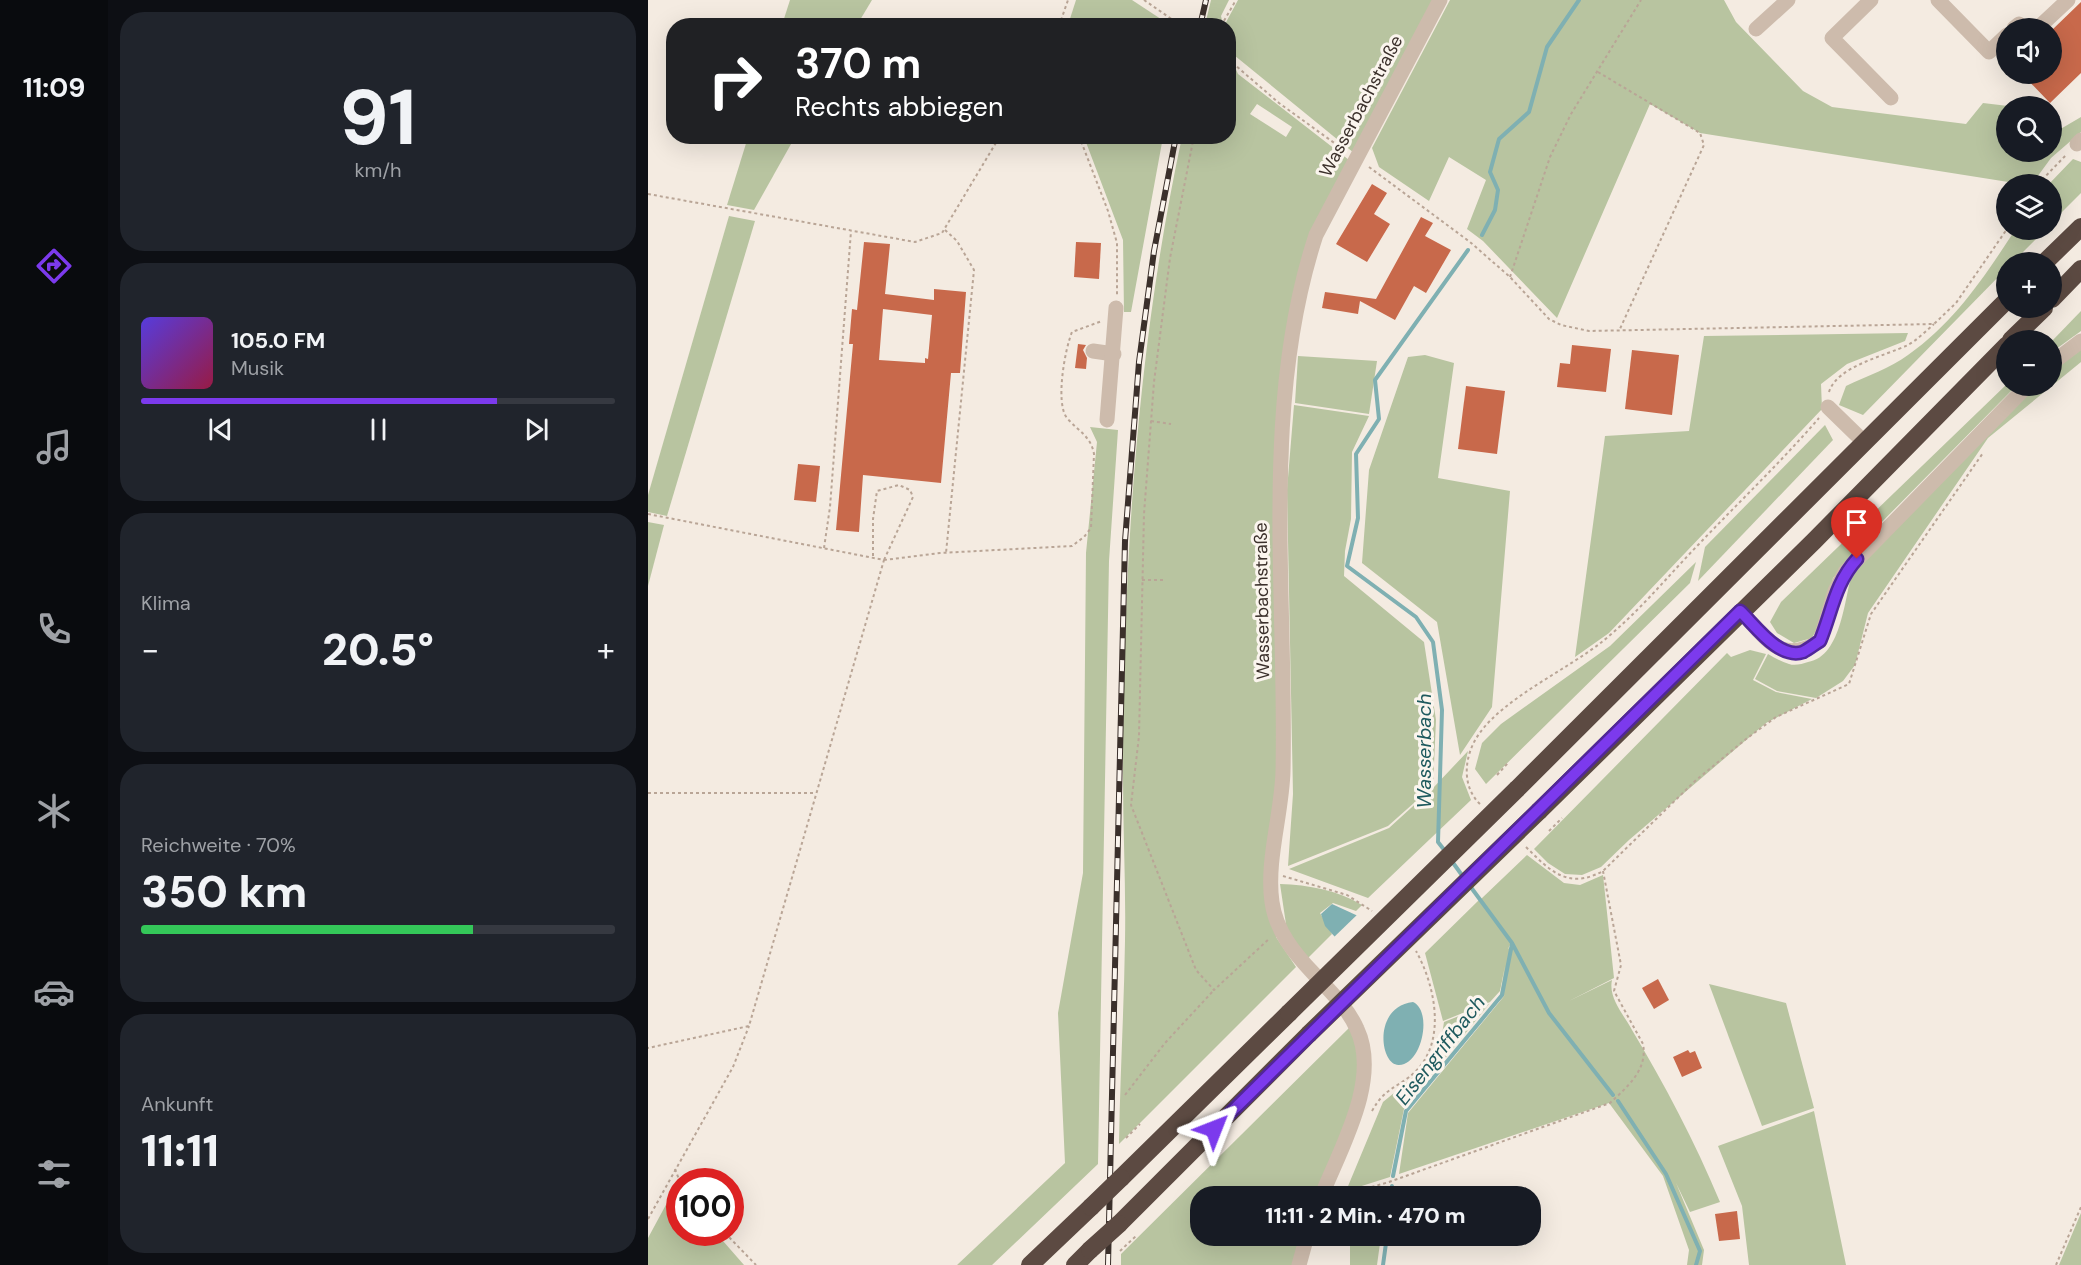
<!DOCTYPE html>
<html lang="de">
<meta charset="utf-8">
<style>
:root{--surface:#171b24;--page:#20242c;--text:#f1f3f6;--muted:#9ea1a6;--line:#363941;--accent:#7c3aed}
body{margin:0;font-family:"DM Sans",sans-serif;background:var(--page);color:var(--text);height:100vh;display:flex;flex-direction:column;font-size:22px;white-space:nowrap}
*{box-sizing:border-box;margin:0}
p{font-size:20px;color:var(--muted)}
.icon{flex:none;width:33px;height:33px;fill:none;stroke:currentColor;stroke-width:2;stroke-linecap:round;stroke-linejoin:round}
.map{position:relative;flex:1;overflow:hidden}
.details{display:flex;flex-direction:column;gap:12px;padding:12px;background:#0d0f14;width:540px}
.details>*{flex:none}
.guide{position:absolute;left:18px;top:18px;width:570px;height:126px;border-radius:24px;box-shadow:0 6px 24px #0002;background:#202124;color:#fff;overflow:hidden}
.tools{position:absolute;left:1348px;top:18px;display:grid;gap:12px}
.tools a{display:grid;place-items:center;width:66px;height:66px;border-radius:50%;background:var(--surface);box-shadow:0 6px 24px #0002;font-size:30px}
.speed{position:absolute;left:18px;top:1168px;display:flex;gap:12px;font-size:30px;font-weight:700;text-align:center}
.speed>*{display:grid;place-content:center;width:78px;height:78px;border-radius:50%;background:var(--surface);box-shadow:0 6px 24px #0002;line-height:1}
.speed .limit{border:9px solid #d22;background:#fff;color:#111}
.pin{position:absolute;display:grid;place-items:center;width:51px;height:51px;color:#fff;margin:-62px -26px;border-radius:50% 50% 50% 0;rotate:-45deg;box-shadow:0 0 6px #0007}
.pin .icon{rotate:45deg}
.me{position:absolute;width:66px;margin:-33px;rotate:45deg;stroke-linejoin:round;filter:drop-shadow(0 0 4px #0008)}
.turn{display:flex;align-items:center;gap:21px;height:126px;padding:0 30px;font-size:27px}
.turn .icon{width:78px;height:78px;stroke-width:2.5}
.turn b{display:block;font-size:42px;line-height:51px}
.big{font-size:45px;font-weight:800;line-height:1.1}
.details .widget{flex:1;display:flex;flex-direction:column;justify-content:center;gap:9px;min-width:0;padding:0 21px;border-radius:24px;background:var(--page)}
.details .dial{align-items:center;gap:0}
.dial b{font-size:78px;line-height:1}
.song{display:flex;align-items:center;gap:18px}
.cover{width:72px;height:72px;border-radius:9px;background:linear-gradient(135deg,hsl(250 70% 55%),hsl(340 70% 35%))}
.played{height:6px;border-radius:3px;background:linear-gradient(90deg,var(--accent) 75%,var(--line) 75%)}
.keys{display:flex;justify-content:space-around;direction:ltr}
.heat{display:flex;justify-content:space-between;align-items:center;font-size:33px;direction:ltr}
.charge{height:9px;border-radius:4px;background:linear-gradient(90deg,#34c759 70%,var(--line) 0)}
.trip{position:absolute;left:542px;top:1186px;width:351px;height:60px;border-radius:24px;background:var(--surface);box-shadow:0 6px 24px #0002;font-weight:800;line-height:60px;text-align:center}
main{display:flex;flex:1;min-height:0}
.dock{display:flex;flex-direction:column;width:108px;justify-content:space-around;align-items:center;background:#090b0e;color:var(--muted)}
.dock .icon{width:42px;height:42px}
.dock .selected{color:var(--accent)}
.dock b{font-size:27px;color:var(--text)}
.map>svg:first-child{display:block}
.green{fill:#b8c4a0;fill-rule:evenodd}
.water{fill:#7fb0b2}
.pier{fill:#f4ebe1}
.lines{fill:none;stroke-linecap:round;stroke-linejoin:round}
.stream{stroke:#7fb0b2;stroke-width:4}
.building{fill:#c8694b;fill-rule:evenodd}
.path{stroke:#b9a596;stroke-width:2;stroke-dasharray:3 3;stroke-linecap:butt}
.minor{stroke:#cdbbac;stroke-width:15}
.highway{stroke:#5c4a42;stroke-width:18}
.rail-casing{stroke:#3b302b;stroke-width:6}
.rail{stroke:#fbf5ee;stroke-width:4;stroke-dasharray:11;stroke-linecap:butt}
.highway-bridge{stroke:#5c4a42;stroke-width:18}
.route-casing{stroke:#51269a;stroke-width:15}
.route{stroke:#7c3aed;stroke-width:10}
.labels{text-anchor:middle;stroke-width:6;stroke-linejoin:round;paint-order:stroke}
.street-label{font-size:18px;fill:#3b302b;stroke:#fbf5ee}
.water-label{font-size:20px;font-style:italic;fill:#1f5a5e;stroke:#fbf5ee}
</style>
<main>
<nav class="dock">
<b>11:09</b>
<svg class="icon selected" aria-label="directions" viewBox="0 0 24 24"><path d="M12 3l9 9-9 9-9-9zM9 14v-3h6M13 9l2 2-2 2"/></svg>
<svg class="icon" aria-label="music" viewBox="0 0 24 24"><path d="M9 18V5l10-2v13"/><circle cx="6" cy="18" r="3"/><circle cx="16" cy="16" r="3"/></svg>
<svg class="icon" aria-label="phone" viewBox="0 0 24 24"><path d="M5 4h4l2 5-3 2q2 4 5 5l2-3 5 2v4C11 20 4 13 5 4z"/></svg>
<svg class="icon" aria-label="climate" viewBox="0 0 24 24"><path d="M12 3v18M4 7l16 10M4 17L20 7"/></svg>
<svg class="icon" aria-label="car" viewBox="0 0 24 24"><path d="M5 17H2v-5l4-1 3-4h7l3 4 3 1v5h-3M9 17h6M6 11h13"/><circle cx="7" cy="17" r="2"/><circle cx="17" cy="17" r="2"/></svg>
<svg class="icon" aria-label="filters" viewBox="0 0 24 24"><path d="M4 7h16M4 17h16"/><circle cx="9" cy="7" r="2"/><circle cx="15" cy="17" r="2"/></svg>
</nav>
<section class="details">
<div class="widget dial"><b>91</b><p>km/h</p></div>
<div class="widget">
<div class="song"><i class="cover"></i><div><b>105.0 FM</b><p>Musik</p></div></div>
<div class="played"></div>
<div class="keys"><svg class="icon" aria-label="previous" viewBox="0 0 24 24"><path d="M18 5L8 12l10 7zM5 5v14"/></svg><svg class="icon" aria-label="pause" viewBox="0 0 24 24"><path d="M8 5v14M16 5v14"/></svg><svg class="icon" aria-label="next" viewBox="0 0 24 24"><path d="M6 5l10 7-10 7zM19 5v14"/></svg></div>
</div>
<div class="widget"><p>Klima</p>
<div class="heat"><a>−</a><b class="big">20.5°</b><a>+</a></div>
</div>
<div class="widget"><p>Reichweite · 70%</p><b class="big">350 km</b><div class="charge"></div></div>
<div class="widget"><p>Ankunft</p><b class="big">11:11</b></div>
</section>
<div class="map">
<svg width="1433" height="1265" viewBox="0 0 1433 1265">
<rect width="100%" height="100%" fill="#f4ebe1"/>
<!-- green -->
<g class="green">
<polygon points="142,0 224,0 209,25 134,25"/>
<polygon points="428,0 484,0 522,25 420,25"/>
<polygon points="563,0 581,0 573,16 575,25 557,25"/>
<polygon points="590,0 788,0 706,153 581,51 580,26 576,26"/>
<polygon points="802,0 1076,0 1088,22 1155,91 1184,107 1318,124 1335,103 1360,106 1359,152 1404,152 1404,134 1433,117 1433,132 1403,158 1384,184 1373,184 1052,133 1002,104 909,318 835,241 819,229 838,180 801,157 781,201 731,167 724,148"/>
<path d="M 581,54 L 590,74 L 701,160 L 644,305 L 628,937 L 648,967 L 471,1144 C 472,1077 476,1009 477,941 C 478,887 475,833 475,778 C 475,565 489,346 534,137 L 580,136 ZM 609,104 L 644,127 L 638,137 L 602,114 Z"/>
<polygon points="100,137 147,137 106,210 79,205"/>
<polygon points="436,137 515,137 483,312 476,312 475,240"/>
<polygon points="1425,159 1433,162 1433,193 1404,222 1404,184 1401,184"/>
<polygon points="81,216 107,221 19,516 0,512 0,495"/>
<path d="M 1367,230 L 1397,230 L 1365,262 L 1359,262 L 1359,268 L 1215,415 L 1191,405 L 1198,386 C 1219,376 1242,368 1260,355 C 1307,322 1337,276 1367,230 Z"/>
<polygon points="1433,311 1433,331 1404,352 1404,341"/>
<polygon points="1260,333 1257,341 1199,364 1173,384 1174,409 961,633 927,657 957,436 1041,431 1056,336"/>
<path d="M 1433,349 L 1433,362 L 1340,438 L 1220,613 L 1207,665 L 1195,681 L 1168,698 L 1129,691 L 1107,679 L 1120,654 C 1127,658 1134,662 1141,664 C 1147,666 1154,664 1160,662 C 1195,656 1196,596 1206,566 L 1387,386 L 1404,386 L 1404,371 Z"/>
<polygon points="777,355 806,363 790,478 862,491 844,707 812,755 789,622 714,563 721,470 760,357"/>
<polygon points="650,356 729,361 721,414 647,403"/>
<polygon points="1359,384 1368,386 1220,536 1185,578 1173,621 1164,638 1146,643 1129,633 1122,622 1133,602"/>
<polygon points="646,405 721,416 704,452 703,519 697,551 696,576 776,642 788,720 785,786 740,826 640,866 645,794 639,490"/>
<polygon points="1177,425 1185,440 1050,581 1057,547"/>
<polygon points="442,427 470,430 461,561 450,1164 344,1265 309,1265 417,1163 410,1013 435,873 438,553 449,442"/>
<polygon points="0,522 16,525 0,586"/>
<polygon points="1048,562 1042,583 838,784 827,769 834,743 853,724 962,646"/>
<polygon points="1102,650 1118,654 1105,680 1128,692 1164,699 1118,723 981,840 953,867 934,875 917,874 900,863 886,849 1079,653 1083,657"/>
<polygon points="820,751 814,777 823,800 720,898 641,869 741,828 786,787"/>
<path d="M 879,855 L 916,883 L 932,885 L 955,875 L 966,978 L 921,1001 L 964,980 C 960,998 976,1015 984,1030 C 1017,1085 1047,1142 1072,1202 L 1042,1212 L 1028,1183 L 1056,1250 L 1054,1265 L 1039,1265 L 1041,1250 L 1015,1176 L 961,1103 L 751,1174 L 760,1113 L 857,995 L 851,1001 L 857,966 L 852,991 L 842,1002 L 795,1021 L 777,953 L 831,900 L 863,943 L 860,949 L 865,944 L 833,899 Z"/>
<path d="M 632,884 C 661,885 689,890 714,905 L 708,911 L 685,903 L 672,913 L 684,934 L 660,958 L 639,931 Z"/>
<polygon points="1061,984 1138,1003 1166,1108 1114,1126"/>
<polygon points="841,1004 756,1109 742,1177 698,1191 735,1102 774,1070 791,1053 796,1022"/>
<polygon points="703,1026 713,1051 708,1094 669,1197 552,1197 552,1236 654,1236 646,1265 473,1265 473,1254"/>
<polygon points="1166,1111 1198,1265 1101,1265 1094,1206 1070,1146"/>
<polygon points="27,1188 31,1193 32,1233 68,1233 96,1265 0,1265 0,1238"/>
<polygon points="1433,1213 1433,1265 1411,1265"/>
<polygon points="694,1236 733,1236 729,1265 702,1265 702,1241"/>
</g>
<!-- water -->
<g class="water">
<polygon points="684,904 721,921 687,937 677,926 673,914"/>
<path d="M 765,1002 C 785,1011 774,1065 751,1065 C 732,1066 724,1007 765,1002 Z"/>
</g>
<!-- pier -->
<polygon class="pier" points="712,912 723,918 733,929 733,943 717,955 700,950 684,939"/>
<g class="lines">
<!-- stream -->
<g class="stream">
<polyline points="834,235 847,210 850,190 842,172 851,139 881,112 899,47 931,0"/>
<polyline points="797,851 790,842 794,710 785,642 768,617 699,566 710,518 708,454 731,419 727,380 820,250"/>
<polyline points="803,860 816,878"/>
<polyline points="822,886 864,943 901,1013 965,1095"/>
<polyline points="970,1101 1018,1174 1052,1251 1048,1265"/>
<polyline points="745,1176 758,1111 854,995 864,944"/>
<polyline points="743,1197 744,1186"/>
<polyline points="735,1265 739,1236"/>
</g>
</g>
<!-- building -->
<g class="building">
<polygon points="1433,2 1433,73 1402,103 1374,74 1404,74 1404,30"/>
<polygon points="724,184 739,193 726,214 742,224 719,262 688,244"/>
<polygon points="773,217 785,223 777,236 803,250 778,293 766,286 747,320 712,301 710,314 674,308 677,292 728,299"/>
<path d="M 216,242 L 242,244 L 237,294 L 286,300 L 286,289 L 318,292 L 312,373 L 303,373 L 293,483 L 215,475 L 211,532 L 188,530 L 205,344 L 201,344 L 204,309 L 209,310 ZM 235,309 L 284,315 L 280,359 L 277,358 L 277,363 L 231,360 Z"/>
<polygon points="428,242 453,243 451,279 426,277"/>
<polygon points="430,344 438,345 435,350 439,358 438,369 427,368"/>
<polygon points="924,345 963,349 958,392 909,387 912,363 922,364"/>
<polygon points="984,350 1031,355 1024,415 977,409"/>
<polygon points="818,386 857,391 849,454 810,449"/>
<polygon points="150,464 172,466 168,502 146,500"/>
<polygon points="1010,979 1021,1000 1006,1009 994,988"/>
<polygon points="1040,1050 1042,1053 1047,1051 1054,1068 1034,1077 1025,1057"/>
<polygon points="1089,1211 1092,1239 1071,1241 1067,1214"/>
</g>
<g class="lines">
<!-- path -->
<g class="path">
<polyline points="496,0 525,20 536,24"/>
<polyline points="411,26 420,0"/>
<polyline points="573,26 588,0"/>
<polyline points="580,59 631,103 696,150"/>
<polyline points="950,72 1052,133 1056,145 971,331"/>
<polyline points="431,136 460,211 469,243 469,295"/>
<polyline points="546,136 522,258 506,382 496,514 491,736 483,805 548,970 566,990 622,938"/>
<polyline points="721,167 822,242 862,277 901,319 913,325 941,331 1286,324 1308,303 1359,229"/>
<polyline points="1390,184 1419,154"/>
<polyline points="0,194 267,242 294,233 352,136"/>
<polyline points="297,230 309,241 326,270 298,553"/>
<polyline points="862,277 902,157 923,114 993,0"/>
<path d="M 1181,392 C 1189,366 1237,356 1260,345 C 1269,340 1278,331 1286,324"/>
<polyline points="503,421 523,424"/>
<polyline points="0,514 236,560 101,1026 0,1048"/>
<polyline points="176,548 182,507 203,231"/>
<polyline points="225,556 225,519 229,491 251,485 262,490 265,497 236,560"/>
<path d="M 236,560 L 292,553 L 424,546 L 436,537 L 443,528 L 446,454 C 443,436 430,431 419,418 C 407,403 417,349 424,332 L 454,321"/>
<polyline points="494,580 518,580"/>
<polyline points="849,775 860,763"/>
<polyline points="0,793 168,793"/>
<path d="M 832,804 C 813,786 816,755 831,734 C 857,697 919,670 955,641 C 991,612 1019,577 1051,544 C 1091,502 1133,462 1171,418"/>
<polyline points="901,831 914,818"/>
<path d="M 878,847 C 902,871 920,890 955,871 L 1047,781 L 1098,739 L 1128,717 L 1201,684 L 1223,614 L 1335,453"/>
<polyline points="635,876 699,895 724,911"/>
<polyline points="477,1095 517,1043 566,990"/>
<path d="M 724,1111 C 737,1087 750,1088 767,1072 C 799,1041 787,985 768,951"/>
<polyline points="478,1138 492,1124"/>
<polyline points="27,1169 32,1182"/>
<path d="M 689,1197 L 741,1182 L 962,1103 C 979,1087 1000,1070 995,1044 L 966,991 L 973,965 L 955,871"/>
<polyline points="0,1219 85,1067 101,1026"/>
<polyline points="77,1233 108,1265"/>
<polyline points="472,1251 489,1235"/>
<polyline points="1408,1265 1433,1207"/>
</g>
<!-- minor -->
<g class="minor">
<polyline points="1223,0 1184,38 1243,98"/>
<polyline points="1290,0 1341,52 1359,35"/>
<polyline points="1366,28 1371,24 1375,28"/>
<polyline points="1390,28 1420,0"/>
<polyline points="1108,29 1140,0"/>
<polyline points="1429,144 1433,140"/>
<polyline points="445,351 466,354"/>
<polyline points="1404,363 1433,341"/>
<polyline points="1180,407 1217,443"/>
<polyline points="459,420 468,308"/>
<path d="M 1092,611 C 1120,639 1132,666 1172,641 L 1187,591 L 1197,572 L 1379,386"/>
<path d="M 673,1197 C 692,1149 733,1080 709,1029 C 700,1008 682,991 666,974 C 646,953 628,931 624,902 C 618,861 634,813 635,771 C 639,595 612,405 668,235 L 792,0"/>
<polyline points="651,1265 659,1236"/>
</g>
<!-- highway -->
<g class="highway">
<polyline points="1397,262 1433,227"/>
<polyline points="1404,299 1433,269"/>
<polyline points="1363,340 1396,308"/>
<polyline points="869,789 1359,300"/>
<polyline points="891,811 1166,541 1359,345"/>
<polyline points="473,1178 641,1013"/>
<polyline points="471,1224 661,1034"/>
<polyline points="382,1265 443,1207"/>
<polyline points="427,1265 442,1250"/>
</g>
<defs>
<g id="rail">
<polyline points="552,26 558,0"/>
<polyline points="460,1265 477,541 491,362 506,251 528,136"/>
</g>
</defs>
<!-- rail casing -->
<use href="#rail" class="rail-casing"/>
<!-- rail -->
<use href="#rail" class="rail"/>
<!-- highway-bridge -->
<g class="highway-bridge">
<polyline points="641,1013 869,789"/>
<polyline points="661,1034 891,811"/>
<polyline points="443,1207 473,1178"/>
<polyline points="442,1250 471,1224"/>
</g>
</g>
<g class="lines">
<defs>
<path id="route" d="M 566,1129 L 1092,611 C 1107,625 1131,660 1155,652 C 1161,649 1167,644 1172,641 C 1184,612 1187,583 1209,559"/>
</defs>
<!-- route casing -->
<use href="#route" class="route-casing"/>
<!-- route -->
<use href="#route" class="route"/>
</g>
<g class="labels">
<!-- street labels -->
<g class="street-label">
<text transform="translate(713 106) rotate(-62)" y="6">Wasserbachstraße</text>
<text transform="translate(614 601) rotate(-91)" y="6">Wasserbachstraße</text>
</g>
<!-- water labels -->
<g class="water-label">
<text transform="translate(776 751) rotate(-90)" y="7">Wasserbach</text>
<text transform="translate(792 1050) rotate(-52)" y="7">Eisengriffbach</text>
</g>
</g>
</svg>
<div class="tools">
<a><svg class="icon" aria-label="sound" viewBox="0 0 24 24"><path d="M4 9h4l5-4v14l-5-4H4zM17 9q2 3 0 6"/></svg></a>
<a><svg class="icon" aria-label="search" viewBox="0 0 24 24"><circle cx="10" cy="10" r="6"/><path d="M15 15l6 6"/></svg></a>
<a><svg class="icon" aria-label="layers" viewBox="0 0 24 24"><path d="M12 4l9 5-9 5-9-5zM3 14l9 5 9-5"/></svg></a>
<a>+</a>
<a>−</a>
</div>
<div class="speed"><div class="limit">100</div></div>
<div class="pin" style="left:1209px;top:559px;background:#d93025"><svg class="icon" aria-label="arrive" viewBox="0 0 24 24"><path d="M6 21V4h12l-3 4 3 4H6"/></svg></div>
<svg class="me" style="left:566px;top:1129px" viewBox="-20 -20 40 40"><path d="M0-17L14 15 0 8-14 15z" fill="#7c3aed" stroke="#fff" stroke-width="4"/></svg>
<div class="trip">11:11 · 2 Min. · 470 m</div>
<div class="guide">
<div class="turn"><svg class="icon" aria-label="right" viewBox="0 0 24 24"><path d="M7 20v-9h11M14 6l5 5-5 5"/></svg><div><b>370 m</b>Rechts abbiegen</div></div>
</div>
</div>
</main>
